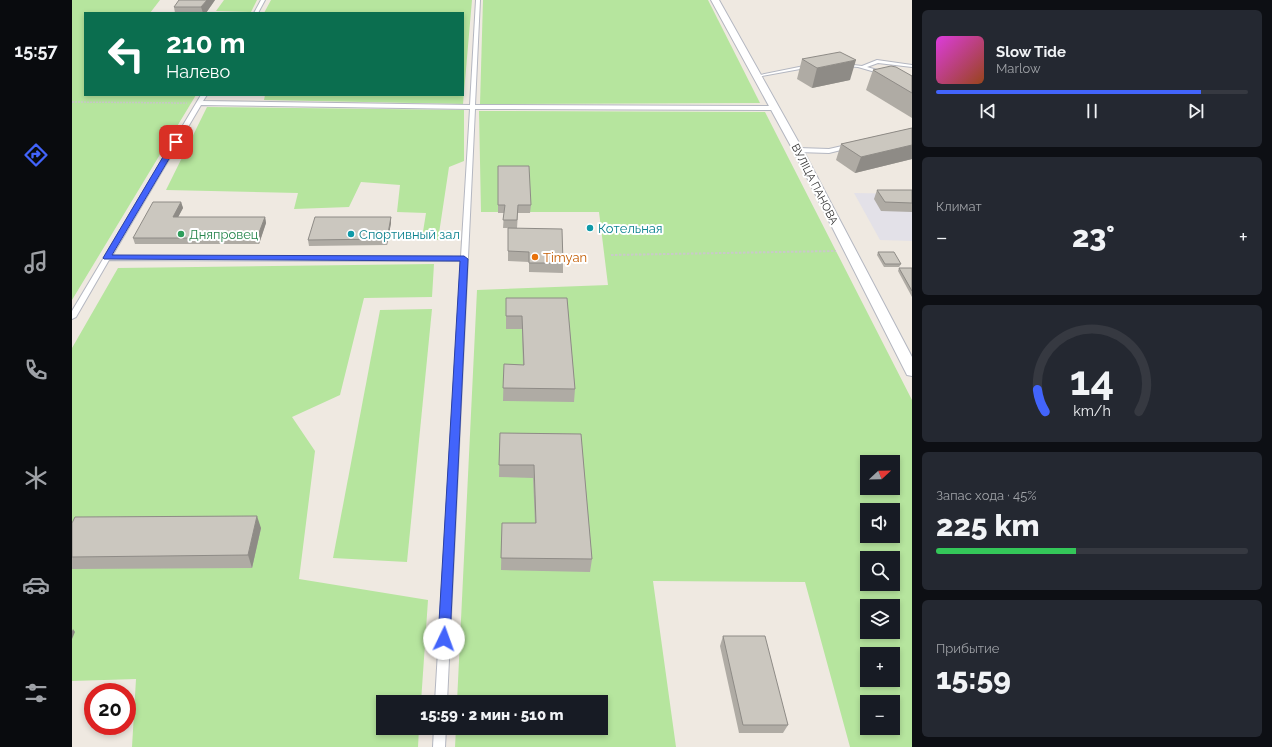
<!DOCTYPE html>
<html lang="ru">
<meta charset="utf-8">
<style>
:root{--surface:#171b24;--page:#242831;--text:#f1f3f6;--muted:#9ea1a6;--line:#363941;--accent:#4264fb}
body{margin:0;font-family:Raleway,sans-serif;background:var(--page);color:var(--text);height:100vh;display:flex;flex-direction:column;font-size:15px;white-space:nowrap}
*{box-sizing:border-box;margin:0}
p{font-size:13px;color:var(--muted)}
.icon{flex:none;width:22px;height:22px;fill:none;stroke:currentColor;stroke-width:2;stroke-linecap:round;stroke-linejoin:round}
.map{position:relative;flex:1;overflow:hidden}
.drawer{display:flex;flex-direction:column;gap:10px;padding:10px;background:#0d0f14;width:360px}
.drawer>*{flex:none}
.hud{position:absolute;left:12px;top:12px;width:380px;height:84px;border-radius:0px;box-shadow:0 2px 6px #0003;background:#0b6e4f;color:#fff;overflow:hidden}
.needle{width:26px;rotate:68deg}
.tools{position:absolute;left:788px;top:455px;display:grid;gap:8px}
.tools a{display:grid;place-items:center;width:40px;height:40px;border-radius:0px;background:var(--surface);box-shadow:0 2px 6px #0003;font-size:20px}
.speed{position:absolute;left:12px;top:683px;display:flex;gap:8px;font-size:20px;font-weight:700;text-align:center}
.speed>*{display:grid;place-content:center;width:52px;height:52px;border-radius:50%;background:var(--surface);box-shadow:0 2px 6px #0003;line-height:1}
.speed .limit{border:6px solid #d22;background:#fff;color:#111}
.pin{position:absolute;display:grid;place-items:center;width:34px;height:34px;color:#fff;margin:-17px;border-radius:8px;box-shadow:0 2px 6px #0006}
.me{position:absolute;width:44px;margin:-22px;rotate:3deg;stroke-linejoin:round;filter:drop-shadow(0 0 3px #0008)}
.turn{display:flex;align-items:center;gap:14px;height:84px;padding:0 16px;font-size:18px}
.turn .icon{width:52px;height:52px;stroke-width:2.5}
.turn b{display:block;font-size:28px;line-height:34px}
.big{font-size:30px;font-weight:800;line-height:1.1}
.drawer .widget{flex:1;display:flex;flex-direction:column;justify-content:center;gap:6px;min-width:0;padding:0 14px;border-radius:6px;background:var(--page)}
.drawer .dial{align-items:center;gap:0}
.dial svg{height:104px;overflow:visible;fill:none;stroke:var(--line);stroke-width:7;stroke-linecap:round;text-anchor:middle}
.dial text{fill:var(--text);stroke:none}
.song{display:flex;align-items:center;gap:12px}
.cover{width:48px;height:48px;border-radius:6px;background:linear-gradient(135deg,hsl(300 70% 55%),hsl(20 70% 35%))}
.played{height:4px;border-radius:2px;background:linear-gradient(90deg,var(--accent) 85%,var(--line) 85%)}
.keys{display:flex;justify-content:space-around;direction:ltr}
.heat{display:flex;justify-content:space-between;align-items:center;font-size:22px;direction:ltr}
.charge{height:6px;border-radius:3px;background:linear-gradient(90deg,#34c759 45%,var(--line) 0)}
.trip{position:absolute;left:304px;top:695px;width:232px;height:40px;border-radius:0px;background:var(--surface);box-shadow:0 2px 6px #0003;font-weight:800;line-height:40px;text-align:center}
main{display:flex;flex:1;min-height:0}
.menu{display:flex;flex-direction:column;width:72px;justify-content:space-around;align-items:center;background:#090b0e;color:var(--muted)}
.menu .icon{width:28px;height:28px}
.menu .active{color:var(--accent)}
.menu b{font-size:18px;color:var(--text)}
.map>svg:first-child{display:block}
.industrial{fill:#e3e1e8}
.green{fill:#b6e59e;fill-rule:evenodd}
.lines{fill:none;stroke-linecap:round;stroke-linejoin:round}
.lane-casing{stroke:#b4b7c1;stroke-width:2}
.street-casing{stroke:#b4b7c1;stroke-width:2}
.path-far1{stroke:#c9c9c9;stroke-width:1.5;stroke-dasharray:2 1;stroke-linecap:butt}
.path{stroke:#c9c9c9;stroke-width:2;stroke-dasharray:2.5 1.5;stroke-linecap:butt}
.lane{fill:#fff;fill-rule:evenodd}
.street{fill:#fff;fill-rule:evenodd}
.wall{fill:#afaba4}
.shaded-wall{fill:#8e8b86}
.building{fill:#cbc7bf;stroke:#8e8b86}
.route{fill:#4264fb;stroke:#2b41a3}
.culture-dot{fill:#0f9aa8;stroke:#fff;stroke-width:1.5}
.leisure-dot{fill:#2e9e5b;stroke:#fff;stroke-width:1.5}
.food-dot{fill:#e8710a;stroke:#fff;stroke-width:1.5}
.labels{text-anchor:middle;stroke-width:4;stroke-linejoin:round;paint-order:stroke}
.far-street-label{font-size:11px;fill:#2e2e2e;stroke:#fff}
.culture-label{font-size:13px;fill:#0d838f;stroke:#fff;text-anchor:start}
.leisure-label{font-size:13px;fill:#27864d;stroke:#fff;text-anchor:start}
.food-label{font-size:13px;fill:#c56008;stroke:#fff;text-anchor:start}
</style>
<main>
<nav class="menu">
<b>15:57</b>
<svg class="icon active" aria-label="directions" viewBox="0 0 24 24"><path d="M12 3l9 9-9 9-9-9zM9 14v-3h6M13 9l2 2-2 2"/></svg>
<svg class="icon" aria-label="music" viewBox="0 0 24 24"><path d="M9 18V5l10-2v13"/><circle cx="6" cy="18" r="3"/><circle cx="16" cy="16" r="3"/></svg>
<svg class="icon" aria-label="phone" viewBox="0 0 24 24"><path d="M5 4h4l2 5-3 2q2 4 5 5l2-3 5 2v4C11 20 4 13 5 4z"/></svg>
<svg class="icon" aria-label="climate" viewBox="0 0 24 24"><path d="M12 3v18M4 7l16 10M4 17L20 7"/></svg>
<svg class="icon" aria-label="car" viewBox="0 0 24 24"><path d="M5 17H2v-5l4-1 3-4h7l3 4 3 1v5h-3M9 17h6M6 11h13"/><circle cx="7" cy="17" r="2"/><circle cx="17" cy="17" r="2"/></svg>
<svg class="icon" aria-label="filters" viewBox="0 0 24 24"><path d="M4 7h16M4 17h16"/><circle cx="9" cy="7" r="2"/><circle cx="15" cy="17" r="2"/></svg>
</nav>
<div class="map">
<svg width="840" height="747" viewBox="0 0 840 747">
<rect width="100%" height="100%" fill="#efe9e1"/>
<!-- industrial -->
<polygon class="industrial" points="782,193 840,194 840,241 808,240"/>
<!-- green -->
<g class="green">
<polygon points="0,0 88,0 78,13 13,13 13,95 124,95 0,300"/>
<polygon points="152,0 185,0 179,12 144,11"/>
<polygon points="199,0 400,0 391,104 192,100 193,95 391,95 391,13 192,13"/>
<polygon points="411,0 636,0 688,103 408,104"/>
<polygon points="135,107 392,110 392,161 377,167 366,240 350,238 354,213 325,212 328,185 289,182 277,207 222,209 226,193 94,190"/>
<path d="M 407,111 L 693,112 L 840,400 L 840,747 L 778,747 L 733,582 L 581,581 L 604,747 L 383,747 L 384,728 L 529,728 L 529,702 L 385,702 L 405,290 L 536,285 L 527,212 L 409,212 ZM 795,462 L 821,462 L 821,488 L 795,488 ZM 795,510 L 821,510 L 821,536 L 795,536 ZM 795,558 L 821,558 L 821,584 L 795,584 ZM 795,606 L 821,606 L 821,632 L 795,632 ZM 795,654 L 821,654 L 821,680 L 795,680 ZM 795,702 L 821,702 L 821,728 L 795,728 Z"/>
<polygon points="362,264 360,297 292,298 268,395 220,417 243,451 227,579 356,600 349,702 311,702 311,728 347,728 346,747 60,747 64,679 0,681 0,348 46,268"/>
<polygon points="360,309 335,562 261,558 308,310"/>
</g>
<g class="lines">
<defs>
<g id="lane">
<polygon points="189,0 193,0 186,13 182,13"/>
<path d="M 404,0 L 408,0 L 403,105 L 703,106 L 706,108 L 703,110 L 403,109 L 375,702 L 363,702 L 389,261 L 37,260 L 4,317 L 0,319 L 0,311 L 129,95 L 135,95 L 131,101 L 398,105 ZM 129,105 L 398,109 L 389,257 L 40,256 Z"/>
<polygon points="805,60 840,65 840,67 806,63 795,67 812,72 812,74 810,74 786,67 773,66 771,65 773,64 790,66"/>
<polygon points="737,65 739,65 739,67 685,77 683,76"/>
<polygon points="779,144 781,145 781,147 757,153 726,152 723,150 726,148 757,149"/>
<polygon points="362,728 374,728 373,747 361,747"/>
</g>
<polygon id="street" points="639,0 647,0 731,150 840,357 840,376 835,375 833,371 721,150"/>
</defs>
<!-- lane casing -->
<use href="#lane" class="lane-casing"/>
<!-- street casing -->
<use href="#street" class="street-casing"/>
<!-- path-far1 -->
<polyline class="path-far1" points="0,102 115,103"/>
<!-- path -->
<polyline class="path" points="539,255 764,251"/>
<!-- lane -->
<use href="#lane" class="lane"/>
<!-- street -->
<use href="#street" class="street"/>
</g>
<!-- wall -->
<g class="wall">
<polygon points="143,0 134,13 103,13 102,7"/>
<polygon points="730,59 778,80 740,88 725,79"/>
<polygon points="801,70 840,76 840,118 794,90"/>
<polygon points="840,128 840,159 783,173 764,160 769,144"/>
<polygon points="426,166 459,205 458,213 446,213 445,228 491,263 491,273 457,272 457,262 436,261 436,228 431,228 432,213 426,213"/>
<polygon points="805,190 840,190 840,212 809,211 802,199"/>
<polygon points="109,202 111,208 106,217 193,217 194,223 187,244 63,244 61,238"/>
<polygon points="319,217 319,223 315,245 237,246 236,240"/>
<polygon points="806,252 829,264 827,267 812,267 805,255"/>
<polygon points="827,268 840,268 840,297 826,271"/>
<polygon points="434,298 495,298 503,389 502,402 431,401 432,364 451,365 450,329 434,329"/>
<polygon points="428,433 509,434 520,559 518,572 429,570 430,523 463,523 461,478 427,477"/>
<polygon points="0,523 189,528 180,568 0,569"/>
<polygon points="651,636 716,725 711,733 667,733 648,646"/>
</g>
<!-- shaded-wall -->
<g class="shaded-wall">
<polygon points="135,0 143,0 134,13 131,13 129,7"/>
<polygon points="784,60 778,80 740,88 745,68"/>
<polygon points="840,145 840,159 783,173 789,157"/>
<polygon points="109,202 111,208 103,223 101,217"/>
<polygon points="193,217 194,223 187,244 185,238"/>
<polygon points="319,217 319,223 315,245 315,239"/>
<polygon points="185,516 189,528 180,568 176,555"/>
<polygon points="1,629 3,632 0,639 0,631"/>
</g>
<!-- building -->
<g class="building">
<polygon points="107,0 135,0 129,7 102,7"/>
<polygon points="768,52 784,60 745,68 730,59"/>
<polygon points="819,66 824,67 840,76 840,93 801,70"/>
<polygon points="840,128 840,145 789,157 769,144"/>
<polygon points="426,166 457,166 459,205 446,205 445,220 431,220 433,205 426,205"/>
<polygon points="805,190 840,190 840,203 813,202"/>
<polygon points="81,202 109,202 101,217 193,217 185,238 61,238"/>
<polygon points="243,217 319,217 315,239 236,240"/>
<polygon points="436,228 490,229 491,263 457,263 457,252 436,251"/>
<polygon points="806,252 822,252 829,264 813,264"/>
<polygon points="827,268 840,268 840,291"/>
<polygon points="434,298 495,298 503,389 431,388 432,364 452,365 450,316 434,316"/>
<polygon points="428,433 509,434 520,559 429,558 430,523 464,523 462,465 427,465"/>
<polygon points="185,516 176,555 0,557 0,523 3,517"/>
<polygon points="651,636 693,636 716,725 671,725"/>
</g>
<!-- route -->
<polygon class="route" points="101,140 107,142 40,255 392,256 396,259 378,639 377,643 372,644 368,643 366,639 388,261 32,259 31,258"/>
<!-- markers -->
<g class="culture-dot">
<circle cx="518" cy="228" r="4"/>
<circle cx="279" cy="234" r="4"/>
</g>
<circle class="leisure-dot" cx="109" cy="234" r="4"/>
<circle class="food-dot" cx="463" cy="257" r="4"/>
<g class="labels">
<!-- far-street labels -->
<g class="far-street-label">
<text transform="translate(743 184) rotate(63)" y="4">ВУЛІЦА ПАНОВА</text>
</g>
<!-- culture labels -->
<g class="culture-label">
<text x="526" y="233">Котельная</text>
<text x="287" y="239">Спортивный зал</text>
</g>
<!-- leisure labels -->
<g class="leisure-label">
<text x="117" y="239">Дняпровец</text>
</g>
<!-- food labels -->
<g class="food-label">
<text x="471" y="262">Timyan</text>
</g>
</g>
</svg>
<div class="tools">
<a><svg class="needle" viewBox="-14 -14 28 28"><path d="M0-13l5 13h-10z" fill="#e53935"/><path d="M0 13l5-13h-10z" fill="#9ea1a6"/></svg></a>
<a><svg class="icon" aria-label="sound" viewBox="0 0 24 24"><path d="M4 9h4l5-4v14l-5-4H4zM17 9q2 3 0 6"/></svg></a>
<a><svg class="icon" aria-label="search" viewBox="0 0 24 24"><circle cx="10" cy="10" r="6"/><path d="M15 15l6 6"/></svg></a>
<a><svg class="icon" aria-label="layers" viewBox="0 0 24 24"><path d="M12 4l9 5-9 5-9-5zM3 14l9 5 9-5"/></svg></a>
<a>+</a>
<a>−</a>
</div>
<div class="speed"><div class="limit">20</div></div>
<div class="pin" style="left:104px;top:142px;background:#d93025"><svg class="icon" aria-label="arrive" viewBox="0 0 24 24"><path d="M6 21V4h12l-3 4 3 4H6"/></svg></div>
<svg class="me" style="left:372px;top:639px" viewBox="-20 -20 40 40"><circle r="19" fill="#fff"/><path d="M0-13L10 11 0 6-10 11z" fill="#4264fb"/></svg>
<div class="trip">15:59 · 2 мин · 510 m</div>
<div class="hud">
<div class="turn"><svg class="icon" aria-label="left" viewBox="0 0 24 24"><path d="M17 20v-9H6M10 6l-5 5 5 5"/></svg><div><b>210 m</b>Налево</div></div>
</div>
</div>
<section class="drawer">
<div class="widget">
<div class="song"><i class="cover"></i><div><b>Slow Tide</b><p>Marlow</p></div></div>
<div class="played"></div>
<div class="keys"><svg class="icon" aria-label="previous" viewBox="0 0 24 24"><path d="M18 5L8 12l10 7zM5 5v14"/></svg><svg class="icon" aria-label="pause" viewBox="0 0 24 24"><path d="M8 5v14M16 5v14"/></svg><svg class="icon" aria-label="next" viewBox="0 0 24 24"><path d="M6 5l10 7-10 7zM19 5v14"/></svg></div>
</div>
<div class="widget"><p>Климат</p>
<div class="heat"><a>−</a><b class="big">23°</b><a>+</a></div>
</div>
<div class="widget dial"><svg viewBox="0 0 100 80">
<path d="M14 69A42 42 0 1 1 86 69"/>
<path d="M14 69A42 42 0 0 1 8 52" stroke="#4264fb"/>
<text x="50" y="56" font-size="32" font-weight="700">14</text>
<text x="50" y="72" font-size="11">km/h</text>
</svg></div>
<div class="widget"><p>Запас хода · 45%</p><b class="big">225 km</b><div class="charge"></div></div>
<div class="widget"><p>Прибытие</p><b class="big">15:59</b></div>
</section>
</main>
